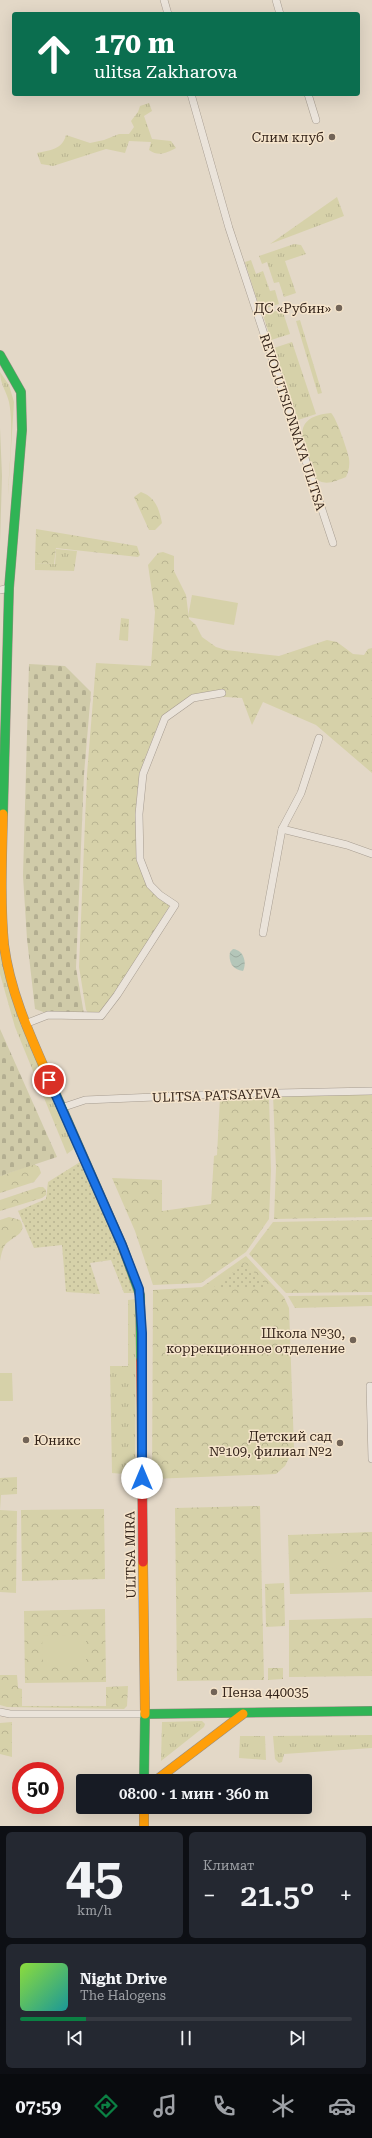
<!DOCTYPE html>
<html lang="ru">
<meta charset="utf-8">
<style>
:root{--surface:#171b24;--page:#242831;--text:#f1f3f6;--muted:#9ea1a6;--line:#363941;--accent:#0b8043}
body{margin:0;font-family:"Roboto Serif",serif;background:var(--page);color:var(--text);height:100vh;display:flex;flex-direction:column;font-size:15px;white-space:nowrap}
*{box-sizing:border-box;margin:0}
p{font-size:13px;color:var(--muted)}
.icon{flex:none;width:22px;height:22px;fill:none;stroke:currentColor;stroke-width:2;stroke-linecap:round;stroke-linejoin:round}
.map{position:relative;height:1826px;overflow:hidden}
.drawer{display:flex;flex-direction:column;gap:6px;padding:6px;background:#0d0f14;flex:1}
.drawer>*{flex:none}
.guide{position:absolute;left:12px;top:12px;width:348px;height:84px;border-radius:4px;box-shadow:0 4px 16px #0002;background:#0b6e4f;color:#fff;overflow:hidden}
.speed{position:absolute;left:12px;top:1762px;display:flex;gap:8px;font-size:20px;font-weight:700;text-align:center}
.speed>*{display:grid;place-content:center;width:52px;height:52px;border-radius:50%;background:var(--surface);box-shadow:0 4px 16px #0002;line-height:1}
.speed .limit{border:6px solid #d22;background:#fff;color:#111}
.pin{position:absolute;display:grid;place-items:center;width:34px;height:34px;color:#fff;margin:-17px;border:2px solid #fff;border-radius:50%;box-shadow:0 1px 4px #0007}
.me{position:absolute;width:44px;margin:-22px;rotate:0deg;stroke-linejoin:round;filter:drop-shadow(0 0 3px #0008)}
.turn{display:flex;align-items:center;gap:14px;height:84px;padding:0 16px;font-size:18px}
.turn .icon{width:52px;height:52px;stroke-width:2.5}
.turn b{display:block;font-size:28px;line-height:34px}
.big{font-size:30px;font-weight:600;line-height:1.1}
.drawer .widget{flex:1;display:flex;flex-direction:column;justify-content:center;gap:6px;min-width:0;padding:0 14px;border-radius:6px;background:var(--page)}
.drawer .dial{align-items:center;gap:0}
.dial b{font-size:52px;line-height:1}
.song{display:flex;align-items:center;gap:12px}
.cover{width:48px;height:48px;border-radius:6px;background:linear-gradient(135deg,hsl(90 70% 55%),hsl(180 70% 35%))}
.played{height:4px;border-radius:2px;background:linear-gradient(90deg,var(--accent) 20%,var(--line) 20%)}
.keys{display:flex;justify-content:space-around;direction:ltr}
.heat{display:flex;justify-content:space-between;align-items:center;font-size:22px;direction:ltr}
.drawer .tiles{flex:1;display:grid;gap:6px;grid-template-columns:1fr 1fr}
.widget:last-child{grid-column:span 2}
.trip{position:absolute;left:76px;top:1774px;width:236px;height:40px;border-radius:4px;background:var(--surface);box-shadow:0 4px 16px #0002;font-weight:600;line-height:40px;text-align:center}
.tabs{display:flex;height:64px;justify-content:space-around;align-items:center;background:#090b0e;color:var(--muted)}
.tabs .icon{width:28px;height:28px}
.tabs .selected{color:var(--accent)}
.tabs b{font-size:18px;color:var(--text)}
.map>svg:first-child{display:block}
.grass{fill:url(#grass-tufts)}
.forest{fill:url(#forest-crowns)}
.cemetery{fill:url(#cemetery-stones)}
.park{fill:url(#park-dots)}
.garden{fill:#d6d1a9}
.water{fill:url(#water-waves)}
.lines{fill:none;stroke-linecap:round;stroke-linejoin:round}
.street-casing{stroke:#a79d91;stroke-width:8}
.fast-casing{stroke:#978d81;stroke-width:10}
.slow-casing{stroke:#978d81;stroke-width:10}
.jam-casing{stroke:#978d81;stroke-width:10}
.street{stroke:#eae3da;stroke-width:7}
.fast{stroke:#30b455;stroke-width:9}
.slow{stroke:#ff9f0a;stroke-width:9}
.jam{stroke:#e5322d;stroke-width:9}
.route-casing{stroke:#114b97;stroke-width:10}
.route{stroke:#1a73e8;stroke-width:7}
.poi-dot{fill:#726457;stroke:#f6e5cc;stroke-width:1.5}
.labels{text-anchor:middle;stroke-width:3;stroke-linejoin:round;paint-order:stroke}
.poi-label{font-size:13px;fill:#35251b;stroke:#f6e5cc;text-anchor:end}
.street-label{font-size:13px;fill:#35251b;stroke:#f6e5cc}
</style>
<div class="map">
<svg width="372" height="1826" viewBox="0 0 372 1826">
<defs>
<pattern id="grass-tufts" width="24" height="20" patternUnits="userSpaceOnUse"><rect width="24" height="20" fill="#d6d1a9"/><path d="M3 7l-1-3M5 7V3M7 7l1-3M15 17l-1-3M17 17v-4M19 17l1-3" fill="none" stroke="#b8b391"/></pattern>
<pattern id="forest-crowns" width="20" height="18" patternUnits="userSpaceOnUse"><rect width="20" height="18" fill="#d6d1a9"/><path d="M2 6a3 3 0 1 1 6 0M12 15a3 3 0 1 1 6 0" fill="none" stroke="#b8b391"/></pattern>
<pattern id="cemetery-stones" width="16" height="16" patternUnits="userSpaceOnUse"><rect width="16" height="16" fill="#d0cba9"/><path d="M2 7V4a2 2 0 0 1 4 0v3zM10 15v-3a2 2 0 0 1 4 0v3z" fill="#b3ae91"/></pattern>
<pattern id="park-dots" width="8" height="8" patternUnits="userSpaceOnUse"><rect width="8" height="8" fill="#d6d1a9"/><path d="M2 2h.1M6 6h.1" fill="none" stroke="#b8b391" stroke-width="1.8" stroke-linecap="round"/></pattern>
<pattern id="water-waves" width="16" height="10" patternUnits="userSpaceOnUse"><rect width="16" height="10" fill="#b4c6b9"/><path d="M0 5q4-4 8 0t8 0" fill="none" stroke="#9baa9e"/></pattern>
</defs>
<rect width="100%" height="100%" fill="#e3d8c7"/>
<!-- grass -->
<g class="grass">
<path d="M 149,103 L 152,111 L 144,116 L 152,139 L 171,141 L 176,148 C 166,153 159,157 149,150 L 151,142 L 129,141 L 125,153 L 106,149 L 53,166 L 41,164 L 37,153 C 50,150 62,150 66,135 L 90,143 L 104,140 L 119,134 L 129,134 L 134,127 L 131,121 L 138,112 L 140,106 Z"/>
<polygon points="337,197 344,216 270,244"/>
<polygon points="294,244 301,245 306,254 285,261 296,293 284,297 279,282 274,283 267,262 262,264 259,256"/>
<polygon points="251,260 256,274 263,271 270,291 275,290 279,304 260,310 245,262"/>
<polygon points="282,309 290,334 271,340 263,315"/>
<polygon points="300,320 322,393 318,394 296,321"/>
<polygon points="292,342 316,414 298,420 274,348"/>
<path d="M 0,372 L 9,385 L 14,402 L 8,495 C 9,468 14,427 9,402 C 6,390 0,384 0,372 Z"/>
<polygon points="56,549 77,551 74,571 35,570 35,563 55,564"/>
<polygon points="121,618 129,619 128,641 119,640"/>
<polygon points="0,944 75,1148 67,1154 15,1027 0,974"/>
<polygon points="136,1299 135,1475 112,1473 110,1366 128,1366 128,1300"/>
<polygon points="202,1721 205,1724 204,1727 161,1761 162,1722"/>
<polygon points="372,1735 372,1748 284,1754 282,1762 279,1763 275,1759 273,1736"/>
<polygon points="240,1736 265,1736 266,1760 239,1758"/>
</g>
<!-- forest -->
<g class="forest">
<path d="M 331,413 C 336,417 347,449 349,458 C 350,464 349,471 346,477 C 335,481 323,488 314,476 C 305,447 286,417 331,413 Z"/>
<path d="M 141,492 C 155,497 159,508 162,523 L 155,530 L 149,530 L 134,497 Z"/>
<polygon points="36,529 137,546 140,555 138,557 56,548 54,564 35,563"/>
<polygon points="163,552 174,556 174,571 186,595 189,619 196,625 202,637 216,647 226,650 279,656 327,640 337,642 353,654 364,655 368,649 372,648 372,773 316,725 263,702 252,725 242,698 191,695 160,720 143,763 137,793 136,837 137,860 148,886 170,905 114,995 98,1014 89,1013 86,1010 79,967 87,774 96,663 151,666 155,612 148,565 158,553"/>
<polygon points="372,1093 372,1217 274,1219 276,1168 273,1095"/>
<polygon points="269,1096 271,1171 269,1219 246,1252 201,1283 153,1285 135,1231 112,1178 162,1180 162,1211 211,1204 214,1156 217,1155 220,1097"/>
<polygon points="34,1164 39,1167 41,1173 34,1182 0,1193 0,1176"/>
<polygon points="39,1187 43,1187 46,1190 46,1195 42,1198 0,1211 0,1200"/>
<path d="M 9,1217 L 20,1220 C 29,1234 11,1237 5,1245 C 2,1250 1,1255 0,1261 L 0,1220 Z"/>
<polygon points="372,1220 372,1292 286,1293 249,1254 273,1222"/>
<polygon points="246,1256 284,1297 289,1308 294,1448 285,1466 276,1474 152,1479 153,1290 202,1287"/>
<polygon points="372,1295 372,1306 295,1308 288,1296"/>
<polygon points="17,1477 17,1494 1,1495 0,1510 0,1478"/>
<polygon points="260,1506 264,1680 177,1681 175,1508"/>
<polygon points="104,1509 105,1579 22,1581 21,1510"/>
<polygon points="0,1510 17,1511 16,1593 0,1592"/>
<polygon points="372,1532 372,1592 290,1594 288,1535"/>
<polygon points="284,1583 285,1626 266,1627 265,1584"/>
<polygon points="105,1609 106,1682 25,1683 24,1611"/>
<polygon points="372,1618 372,1676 289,1677 289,1620"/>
<polygon points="268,1668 283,1668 283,1679 268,1680"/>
<polygon points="0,1675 17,1675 18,1688 22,1689 22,1706 106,1706 106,1687 128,1686 127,1706 124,1709 7,1707 0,1705"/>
<polygon points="12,1722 12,1757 0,1754 0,1723"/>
</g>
<!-- cemetery -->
<g class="cemetery">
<polygon points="0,428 2,476 0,543"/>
<polygon points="29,664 65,666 91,692 84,774 76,968 84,1014 46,1013 35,1009 27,939 23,876"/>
<polygon points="0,1029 57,1157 0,1176"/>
</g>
<!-- park -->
<g class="park">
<polygon points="80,1162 134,1283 137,1293 124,1293 111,1260 90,1263 100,1294 66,1292 62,1245 34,1248 18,1211 46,1199 48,1182"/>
<polygon points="245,1263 269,1288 213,1288"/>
</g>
<!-- garden -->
<g class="garden">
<polygon points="192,595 238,603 234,625 188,617"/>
<polygon points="0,1373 12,1373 13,1401 0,1401"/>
<polygon points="347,1553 348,1568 321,1569 320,1554"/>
<polygon points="86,1635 86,1664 43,1664 42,1636"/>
</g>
<!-- water -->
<path class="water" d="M 233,949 C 244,950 247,963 243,971 C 233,970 228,962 230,952 Z"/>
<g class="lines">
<defs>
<g id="street">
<polyline points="164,0 168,14"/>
<polyline points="276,0 280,14"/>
<polyline points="191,94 229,228 333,543"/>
<polyline points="308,94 316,120"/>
<polyline points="0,590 9,588"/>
<polyline points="282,829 347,845 372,854"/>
<polyline points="263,933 282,829 301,793 319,738"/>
<polyline points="25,1024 48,1015 101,1016 117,995 175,905 160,895 150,885 140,859 139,814 143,774 165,718 193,698 222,693"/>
<polyline points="61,1108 85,1100 225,1094 372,1091"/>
<polyline points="370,1386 372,1459"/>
<polyline points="0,1712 10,1714 145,1714"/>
</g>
<g id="fast">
<polyline points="0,355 21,392 22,430 9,588 3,814"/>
<polyline points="47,1074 122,1245 140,1295 141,1360"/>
<polyline points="144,1781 145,1714 372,1711"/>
</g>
<g id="slow">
<path d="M 3,814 C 2,857 0,902 4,945 C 10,991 29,1033 47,1074"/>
<polyline points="143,1562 145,1714"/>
<polyline points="155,1781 243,1714"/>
<polyline points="144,1807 144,1826"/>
</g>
<polyline id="jam" points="141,1360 143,1562"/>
</defs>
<!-- street casing -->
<use href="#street" class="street-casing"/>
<!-- fast casing -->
<use href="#fast" class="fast-casing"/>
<!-- slow casing -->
<use href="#slow" class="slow-casing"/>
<!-- jam casing -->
<use href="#jam" class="jam-casing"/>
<!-- street -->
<use href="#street" class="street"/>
<!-- fast -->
<use href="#fast" class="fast"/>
<!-- slow -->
<use href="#slow" class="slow"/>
<!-- jam -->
<use href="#jam" class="jam"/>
</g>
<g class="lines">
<defs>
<polyline id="route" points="49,1080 122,1245 139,1289 142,1333 142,1478"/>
</defs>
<!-- route casing -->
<use href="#route" class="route-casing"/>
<!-- route -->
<use href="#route" class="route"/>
</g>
<!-- markers -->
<g class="poi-dot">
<circle cx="332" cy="137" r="4"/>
<circle cx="339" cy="308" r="4"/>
<circle cx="353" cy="1340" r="4"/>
<circle cx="26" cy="1440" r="4"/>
<circle cx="340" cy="1443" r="4"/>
<circle cx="214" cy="1692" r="4"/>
</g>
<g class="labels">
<!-- poi labels -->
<g class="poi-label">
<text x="324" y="142">Слим клуб</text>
<text x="331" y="313">ДС «Рубин»</text>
<text x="345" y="1338">Школа №30,<tspan x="345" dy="15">коррекционное отделение</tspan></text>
<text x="332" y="1441">Детский сад<tspan x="332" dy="15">№109, филиал №2</tspan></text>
<text x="34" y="1445" text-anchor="start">Юникс</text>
<text x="222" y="1697" text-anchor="start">Пенза 440035</text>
</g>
<!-- street labels -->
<g class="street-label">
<text transform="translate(293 422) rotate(72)" y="5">REVOLUTSIONNAYA ULITSA</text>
<text transform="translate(216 1095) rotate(-2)" y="5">ULITSA PATSAYEVA</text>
<text transform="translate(130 1555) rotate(-91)" y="5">ULITSA MIRA</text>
</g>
</g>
</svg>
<div class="speed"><div class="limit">50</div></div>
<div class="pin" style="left:49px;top:1080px;background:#d93025"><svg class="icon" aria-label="arrive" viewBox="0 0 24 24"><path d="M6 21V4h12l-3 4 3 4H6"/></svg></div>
<svg class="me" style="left:142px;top:1478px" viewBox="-20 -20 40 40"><circle r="19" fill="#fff"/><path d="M0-13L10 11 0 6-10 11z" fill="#1a73e8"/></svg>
<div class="trip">08:00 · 1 мин · 360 m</div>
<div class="guide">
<div class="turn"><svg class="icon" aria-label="ahead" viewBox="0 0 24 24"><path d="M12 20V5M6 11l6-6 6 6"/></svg><div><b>170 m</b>ulitsa Zakharova</div></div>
</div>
</div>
<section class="drawer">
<div class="tiles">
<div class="widget dial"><b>45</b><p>km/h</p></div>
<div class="widget"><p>Климат</p>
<div class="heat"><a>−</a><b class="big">21.5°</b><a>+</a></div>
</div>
<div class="widget">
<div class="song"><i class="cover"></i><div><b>Night Drive</b><p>The Halogens</p></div></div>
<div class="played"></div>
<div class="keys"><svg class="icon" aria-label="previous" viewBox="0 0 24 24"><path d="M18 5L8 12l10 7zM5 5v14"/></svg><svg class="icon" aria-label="pause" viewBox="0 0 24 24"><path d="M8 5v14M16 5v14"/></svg><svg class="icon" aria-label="next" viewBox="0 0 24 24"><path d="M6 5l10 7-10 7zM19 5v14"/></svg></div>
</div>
</div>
</section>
<nav class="tabs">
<b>07:59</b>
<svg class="icon selected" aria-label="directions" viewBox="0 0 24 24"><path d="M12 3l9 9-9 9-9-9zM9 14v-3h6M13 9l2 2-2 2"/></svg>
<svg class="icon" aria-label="music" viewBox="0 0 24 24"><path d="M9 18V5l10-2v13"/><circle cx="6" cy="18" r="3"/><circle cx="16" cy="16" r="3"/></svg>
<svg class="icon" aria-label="phone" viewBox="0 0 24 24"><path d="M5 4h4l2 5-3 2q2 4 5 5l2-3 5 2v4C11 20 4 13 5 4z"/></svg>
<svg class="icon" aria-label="climate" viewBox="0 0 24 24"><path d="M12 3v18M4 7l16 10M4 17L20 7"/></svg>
<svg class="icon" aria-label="car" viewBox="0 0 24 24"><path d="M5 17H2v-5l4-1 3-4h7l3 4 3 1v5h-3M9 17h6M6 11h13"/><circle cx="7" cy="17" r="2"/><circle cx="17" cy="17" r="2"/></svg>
</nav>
